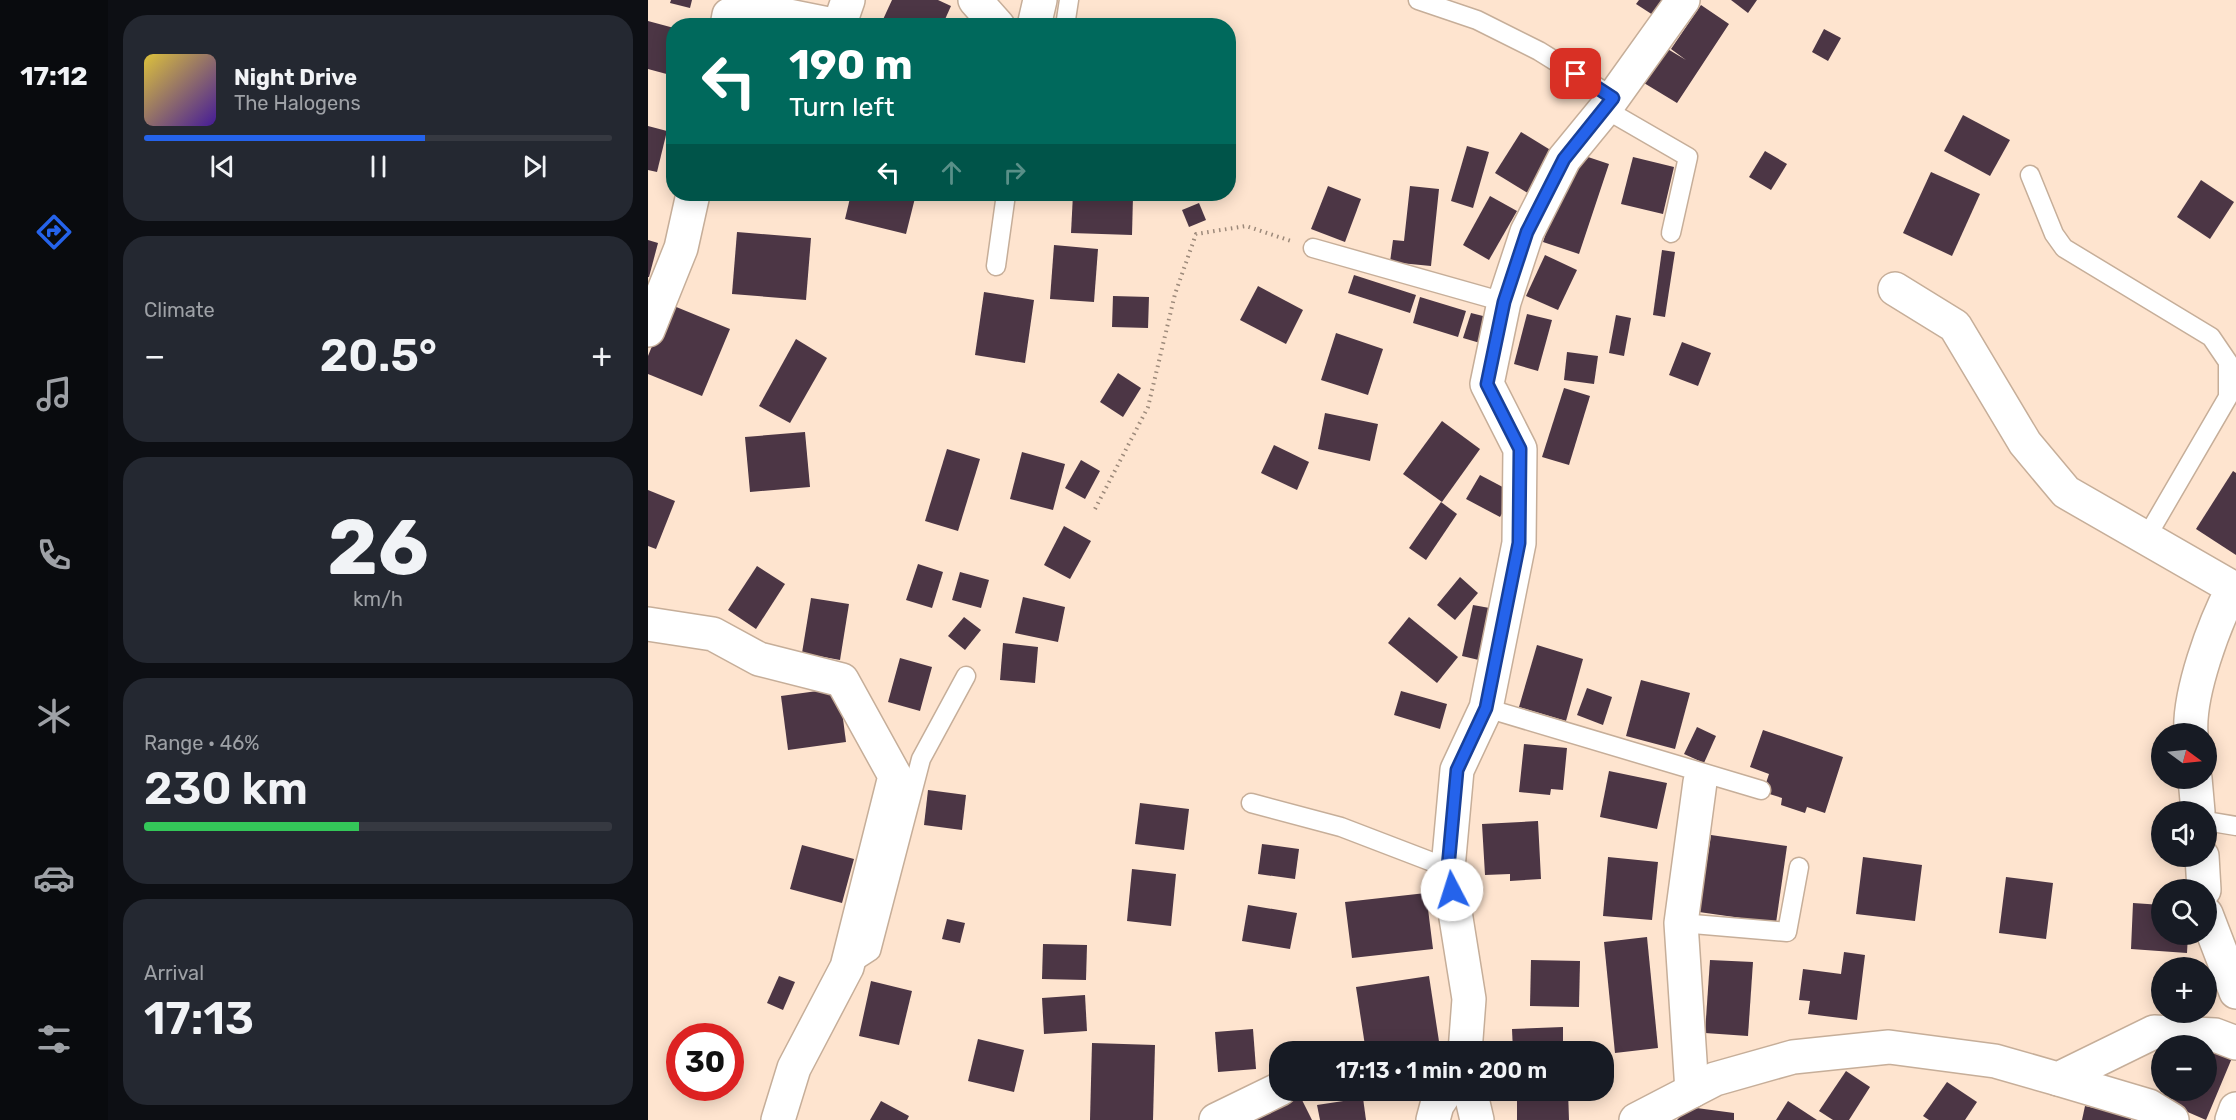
<!DOCTYPE html>
<meta charset="utf-8">
<style>
:root{--surface:#171b24;--page:#242831;--text:#f1f3f6;--muted:#9ea1a6;--line:#363941;--accent:#2563eb}
body{margin:0;font-family:Rubik,sans-serif;background:var(--page);color:var(--text);height:100vh;display:flex;flex-direction:column;font-size:22px;white-space:nowrap}
*{box-sizing:border-box;margin:0}
p{font-size:20px;color:var(--muted)}
.icon{flex:none;width:33px;height:33px;fill:none;stroke:currentColor;stroke-width:2;stroke-linecap:round;stroke-linejoin:round}
.map{position:relative;flex:1;overflow:hidden}
.side{display:flex;flex-direction:column;gap:15px;padding:15px;background:#0d0f14;width:540px}
.side>*{flex:none}
.top-card{position:absolute;left:18px;top:18px;width:570px;height:183px;border-radius:24px;box-shadow:0 3px 15px #0003;background:#00695c;color:#fff;overflow:hidden}
.needle{width:39px;rotate:105deg}
.buttons{position:absolute;left:1503px;top:723px;display:grid;gap:12px}
.buttons a{display:grid;place-items:center;width:66px;height:66px;border-radius:50%;background:var(--surface);box-shadow:0 3px 15px #0003;font-size:30px}
.speed{position:absolute;left:18px;top:1023px;display:flex;gap:12px;font-size:30px;font-weight:700;text-align:center}
.speed>*{display:grid;place-content:center;width:78px;height:78px;border-radius:50%;background:var(--surface);box-shadow:0 3px 15px #0003;line-height:1}
.speed .limit{border:9px solid #d22;background:#fff;color:#111}
.pin{position:absolute;display:grid;place-items:center;width:51px;height:51px;color:#fff;margin:-26px;border-radius:12px;box-shadow:0 3px 9px #0006}
.me{position:absolute;width:66px;margin:-33px;rotate:355deg;stroke-linejoin:round;filter:drop-shadow(0 0 4px #0008)}
.turn{display:flex;align-items:center;gap:21px;height:126px;padding:0 24px;font-size:27px}
.turn .icon{width:78px;height:78px;stroke-width:2.5}
.turn b{display:block;font-size:42px;line-height:51px}
.lanes{display:flex;align-items:center;height:57px;padding:0 24px;background:#0003;justify-content:center;gap:30px;direction:ltr}
.lanes .off{opacity:.35}
.big{font-size:45px;font-weight:600;line-height:1.1}
.side .widget{flex:1;display:flex;flex-direction:column;justify-content:center;gap:9px;min-width:0;padding:0 21px;border-radius:24px;background:var(--page)}
.side .dial{align-items:center;gap:0}
.dial b{font-size:78px;line-height:1}
.song{display:flex;align-items:center;gap:18px}
.cover{width:72px;height:72px;border-radius:9px;background:linear-gradient(135deg,hsl(50 70% 55%),hsl(260 70% 35%))}
.played{height:6px;border-radius:3px;background:linear-gradient(90deg,var(--accent) 60%,var(--line) 60%)}
.keys{display:flex;justify-content:space-around;direction:ltr}
.heat{display:flex;justify-content:space-between;align-items:center;font-size:33px;direction:ltr}
.charge{height:9px;border-radius:4px;background:linear-gradient(90deg,#34c759 46%,var(--line) 0)}
.trip{position:absolute;left:621px;top:1041px;width:345px;height:60px;border-radius:24px;background:var(--surface);box-shadow:0 3px 15px #0003;font-weight:600;line-height:60px;text-align:center}
main{display:flex;flex:1;min-height:0}
.menu{display:flex;flex-direction:column;width:108px;justify-content:space-around;align-items:center;background:#090b0e;color:var(--muted)}
.menu .icon{width:42px;height:42px}
.menu .current{color:var(--accent)}
.menu b{font-size:27px;color:var(--text)}
.map>svg:first-child{display:block}
.building{fill:#4c3645}
.lines{fill:none;stroke-linecap:round;stroke-linejoin:round}
.service-casing{stroke:#c6ae99;stroke-width:21}
.minor-casing{stroke:#c6ae99;stroke-width:36}
.path{stroke:#9c897a;stroke-width:4;stroke-dasharray:1.5 4.5;stroke-linecap:butt}
.service{stroke:#fff;stroke-width:18}
.minor{stroke:#fff;stroke-width:33}
.route-casing{stroke:#184099;stroke-width:15}
.route{stroke:#2563eb;stroke-width:10}
</style>
<main>
<nav class="menu">
<b>17:12</b>
<svg class="icon current" aria-label="directions" viewBox="0 0 24 24"><path d="M12 3l9 9-9 9-9-9zM9 14v-3h6M13 9l2 2-2 2"/></svg>
<svg class="icon" aria-label="music" viewBox="0 0 24 24"><path d="M9 18V5l10-2v13"/><circle cx="6" cy="18" r="3"/><circle cx="16" cy="16" r="3"/></svg>
<svg class="icon" aria-label="phone" viewBox="0 0 24 24"><path d="M5 4h4l2 5-3 2q2 4 5 5l2-3 5 2v4C11 20 4 13 5 4z"/></svg>
<svg class="icon" aria-label="climate" viewBox="0 0 24 24"><path d="M12 3v18M4 7l16 10M4 17L20 7"/></svg>
<svg class="icon" aria-label="car" viewBox="0 0 24 24"><path d="M5 17H2v-5l4-1 3-4h7l3 4 3 1v5h-3M9 17h6M6 11h13"/><circle cx="7" cy="17" r="2"/><circle cx="17" cy="17" r="2"/></svg>
<svg class="icon" aria-label="filters" viewBox="0 0 24 24"><path d="M4 7h16M4 17h16"/><circle cx="9" cy="7" r="2"/><circle cx="15" cy="17" r="2"/></svg>
</nav>
<section class="side">
<div class="widget">
<div class="song"><i class="cover"></i><div><b>Night Drive</b><p>The Halogens</p></div></div>
<div class="played"></div>
<div class="keys"><svg class="icon" aria-label="previous" viewBox="0 0 24 24"><path d="M18 5L8 12l10 7zM5 5v14"/></svg><svg class="icon" aria-label="pause" viewBox="0 0 24 24"><path d="M8 5v14M16 5v14"/></svg><svg class="icon" aria-label="next" viewBox="0 0 24 24"><path d="M6 5l10 7-10 7zM19 5v14"/></svg></div>
</div>
<div class="widget"><p>Climate</p>
<div class="heat"><a>−</a><b class="big">20.5°</b><a>+</a></div>
</div>
<div class="widget dial"><b>26</b><p>km/h</p></div>
<div class="widget"><p>Range · 46%</p><b class="big">230 km</b><div class="charge"></div></div>
<div class="widget"><p>Arrival</p><b class="big">17:13</b></div>
</section>
<div class="map">
<svg width="1588" height="1120" viewBox="0 0 1588 1120">
<rect width="100%" height="100%" fill="#fee4cf"/>
<!-- building -->
<g class="building">
<polygon points="23,0 44,0 42,8 22,3"/>
<polygon points="244,0 290,0 303,6 294,26 232,26"/>
<polygon points="991,0 1015,0 1005,15 988,4"/>
<polygon points="1083,0 1109,0 1100,13"/>
<polygon points="1053,5 1081,24 1029,103 996,83 1018,48 1038,60 1023,49"/>
<polygon points="0,21 26,28 26,76 0,69"/>
<polygon points="1176,29 1193,38 1180,61 1164,52"/>
<polygon points="1315,115 1362,140 1342,176 1296,151"/>
<polygon points="0,126 19,131 9,172 0,170"/>
<polygon points="873,132 909,154 883,195 847,173"/>
<polygon points="819,146 841,152 825,208 803,201"/>
<polygon points="1117,151 1139,164 1123,190 1101,177"/>
<polygon points="925,152 961,164 931,254 895,242"/>
<polygon points="985,157 1026,167 1015,214 973,204"/>
<polygon points="1283,172 1332,194 1304,256 1255,233"/>
<polygon points="1553,180 1586,202 1562,239 1529,217"/>
<polygon points="680,186 713,199 697,242 663,229"/>
<polygon points="762,186 791,189 783,266 742,262 745,240 756,241"/>
<polygon points="203,194 268,194 258,234 197,219"/>
<polygon points="425,194 485,196 484,235 423,233"/>
<polygon points="842,196 869,211 841,260 815,245"/>
<polygon points="551,203 558,220 541,227 534,210"/>
<polygon points="89,232 163,238 158,300 84,294"/>
<polygon points="0,240 10,243 1,277 0,277"/>
<polygon points="406,245 450,249 446,302 402,299"/>
<polygon points="1014,250 1027,252 1017,317 1005,315"/>
<polygon points="897,255 929,270 910,310 878,296"/>
<polygon points="706,275 768,295 762,313 700,293"/>
<polygon points="610,286 655,310 638,344 592,320"/>
<polygon points="336,292 386,300 377,363 327,355"/>
<polygon points="465,296 501,297 500,328 464,327"/>
<polygon points="772,297 818,311 810,337 765,323"/>
<polygon points="21,304 82,329 54,396 0,374 0,356"/>
<polygon points="823,313 839,317 832,343 815,338"/>
<polygon points="879,314 904,320 890,371 866,364"/>
<polygon points="968,315 983,318 976,356 961,353"/>
<polygon points="688,333 735,349 720,395 673,380"/>
<polygon points="148,339 179,358 142,423 111,406"/>
<polygon points="1034,342 1063,353 1050,386 1021,375"/>
<polygon points="919,352 950,356 946,384 916,380"/>
<polygon points="470,373 493,388 475,417 452,402"/>
<polygon points="916,388 942,396 921,465 894,457"/>
<polygon points="677,413 730,424 722,461 670,449"/>
<polygon points="794,421 832,449 794,502 755,474"/>
<polygon points="157,432 162,487 102,492 97,437"/>
<polygon points="626,445 661,462 649,490 613,473"/>
<polygon points="299,449 332,459 310,531 277,521"/>
<polygon points="374,452 417,464 405,510 362,499"/>
<polygon points="433,460 452,471 437,499 417,488"/>
<polygon points="1585,471 1588,473 1588,555 1548,529"/>
<polygon points="832,475 866,493 852,517 818,499"/>
<polygon points="0,490 27,501 8,549 0,546"/>
<polygon points="793,502 809,514 778,560 761,548"/>
<polygon points="416,526 443,541 422,579 396,565"/>
<polygon points="270,564 295,572 284,608 258,600"/>
<polygon points="109,566 137,584 108,629 80,610"/>
<polygon points="312,572 341,580 333,608 304,600"/>
<polygon points="812,577 830,593 807,620 789,605"/>
<polygon points="375,597 417,607 410,642 367,633"/>
<polygon points="163,598 201,604 192,660 154,653"/>
<polygon points="825,605 847,609 835,661 814,656"/>
<polygon points="316,617 333,630 317,650 300,636"/>
<polygon points="761,617 810,657 789,683 740,643"/>
<polygon points="355,643 390,647 387,683 352,680"/>
<polygon points="889,645 935,659 918,721 871,707"/>
<polygon points="252,658 284,667 272,711 240,702"/>
<polygon points="993,680 1042,693 1027,749 978,736"/>
<polygon points="191,688 198,742 140,750 133,696"/>
<polygon points="939,688 964,697 955,725 929,715"/>
<polygon points="753,691 799,704 792,729 746,715"/>
<polygon points="1049,727 1068,736 1056,763 1036,754"/>
<polygon points="1115,730 1195,757 1177,813 1159,807 1157,813 1133,805 1134,798 1115,792 1121,774 1102,767"/>
<polygon points="876,744 919,748 915,790 903,789 902,795 871,792"/>
<polygon points="961,771 1019,783 1009,829 952,817"/>
<polygon points="280,790 318,795 314,830 276,825"/>
<polygon points="492,803 541,809 536,850 487,844"/>
<polygon points="890,821 893,879 862,881 862,874 837,875 834,824"/>
<polygon points="1063,835 1139,846 1128,923 1051,912"/>
<polygon points="614,844 651,849 647,879 610,874"/>
<polygon points="154,845 206,859 194,903 142,889"/>
<polygon points="960,857 1010,862 1004,920 955,916"/>
<polygon points="1215,857 1274,865 1267,921 1208,914"/>
<polygon points="484,869 528,874 523,926 479,921"/>
<polygon points="1358,877 1405,883 1398,939 1351,933"/>
<polygon points="778,893 785,949 704,958 697,902"/>
<polygon points="1485,903 1514,905 1514,934 1540,934 1539,953 1483,949"/>
<polygon points="600,905 649,913 642,949 594,941"/>
<polygon points="299,919 317,923 312,943 294,939"/>
<polygon points="999,937 1010,1048 967,1053 956,942"/>
<polygon points="395,944 439,945 438,980 394,979"/>
<polygon points="1196,952 1217,955 1209,1020 1160,1014 1162,1001 1151,1000 1155,969 1193,974"/>
<polygon points="883,960 932,961 931,1007 882,1006"/>
<polygon points="1062,960 1105,962 1100,1036 1057,1033"/>
<polygon points="131,976 147,982 135,1010 119,1003"/>
<polygon points="781,976 792,1048 770,1052 718,1052 708,987"/>
<polygon points="223,981 264,991 251,1045 211,1036"/>
<polygon points="437,995 439,1031 396,1034 394,998"/>
<polygon points="915,1027 915,1052 865,1052 864,1029"/>
<polygon points="605,1029 608,1069 570,1072 567,1032"/>
<polygon points="330,1039 376,1050 366,1092 320,1081"/>
<polygon points="444,1043 507,1045 505,1120 442,1120"/>
<polygon points="1558,1046 1584,1058 1558,1120 1519,1103 1524,1090 1558,1090"/>
<polygon points="1198,1071 1222,1087 1201,1120 1185,1120 1171,1111"/>
<polygon points="1299,1082 1329,1102 1317,1120 1281,1120 1275,1116"/>
<polygon points="869,1090 920,1090 921,1120 869,1120"/>
<polygon points="652,1096 664,1120 605,1120"/>
<polygon points="715,1098 718,1120 672,1120 669,1105"/>
<polygon points="233,1101 261,1116 259,1120 222,1120"/>
<polygon points="1140,1101 1169,1120 1128,1120"/>
<polygon points="1437,1106 1484,1116 1483,1120 1434,1120"/>
<polygon points="1041,1107 1086,1113 1086,1120 1029,1120"/>
</g>
<g class="lines">
<defs>
<g id="service">
<polyline points="770,0 829,20 891,51 965,97"/>
<polyline points="417,26 421,0"/>
<polyline points="957,109 1040,157 1023,233"/>
<polyline points="1382,175 1406,234 1416,248 1563,337 1580,362 1580,397 1498,538"/>
<polyline points="665,248 856,302"/>
<polyline points="348,266 358,194"/>
<polyline points="838,708 1113,790"/>
<polyline points="603,803 693,827 800,868"/>
<polyline points="1558,821 1588,826"/>
<polyline points="1033,923 1139,932 1151,867"/>
<polyline points="200,966 223,951 273,759 318,676"/>
</g>
<g id="minor">
<polyline points="327,0 350,26"/>
<polyline points="79,26 81,15 121,12 190,26"/>
<polyline points="191,26 200,0"/>
<polyline points="386,26 392,0"/>
<path d="M 1247,289 L 1307,326 L 1377,443 L 1418,492 L 1585,588 C 1566,624 1540,694 1543,734"/>
<polyline points="0,330 33,248 45,194"/>
<polyline points="0,624 65,634 111,659 194,680 247,776 199,967 146,1068 130,1120"/>
<polyline points="1547,778 1550,812"/>
<polyline points="1554,856 1556,890"/>
<polyline points="1558,914 1588,992"/>
<polyline points="817,1052 821,999 800,868 809,770 838,708 871,543 872,449 839,384 856,302 879,232 916,159 957,109 1035,0"/>
<polyline points="1410,1079 1501,1106 1524,1120"/>
<polyline points="822,1090 829,1120"/>
<polyline points="1044,1091 1033,923 1052,782"/>
<polyline points="568,1120 632,1089"/>
<polyline points="785,1120 789,1105 799,1090"/>
<polyline points="988,1120 1067,1079 1145,1057 1241,1047 1347,1061 1410,1079 1506,1032 1567,1035 1588,1043"/>
<polyline points="1584,1120 1588,1109"/>
</g>
</defs>
<!-- service casing -->
<use href="#service" class="service-casing"/>
<!-- minor casing -->
<use href="#minor" class="minor-casing"/>
<!-- path -->
<g class="path">
<polyline points="447,509 500,407 527,294 548,234 598,226 643,241"/>
<polyline points="736,1090 756,1090"/>
</g>
<!-- service -->
<use href="#service" class="service"/>
<!-- minor -->
<use href="#minor" class="minor"/>
</g>
<g class="lines">
<defs>
<polyline id="route" points="804,890 800,868 809,770 838,708 871,543 872,449 839,384 856,302 879,232 916,159 965,98 928,74"/>
</defs>
<!-- route casing -->
<use href="#route" class="route-casing"/>
<!-- route -->
<use href="#route" class="route"/>
</g>
</svg>
<div class="buttons">
<a><svg class="needle" viewBox="-14 -14 28 28"><path d="M0-13l5 13h-10z" fill="#e53935"/><path d="M0 13l5-13h-10z" fill="#9ea1a6"/></svg></a>
<a><svg class="icon" aria-label="sound" viewBox="0 0 24 24"><path d="M4 9h4l5-4v14l-5-4H4zM17 9q2 3 0 6"/></svg></a>
<a><svg class="icon" aria-label="search" viewBox="0 0 24 24"><circle cx="10" cy="10" r="6"/><path d="M15 15l6 6"/></svg></a>
<a>+</a>
<a>−</a>
</div>
<div class="speed"><div class="limit">30</div></div>
<div class="pin" style="left:928px;top:74px;background:#d93025"><svg class="icon" aria-label="arrive" viewBox="0 0 24 24"><path d="M6 21V4h12l-3 4 3 4H6"/></svg></div>
<svg class="me" style="left:804px;top:890px" viewBox="-20 -20 40 40"><circle r="19" fill="#fff"/><path d="M0-13L10 11 0 6-10 11z" fill="#2563eb"/></svg>
<div class="trip">17:13 · 1 min · 200 m</div>
<div class="top-card">
<div class="turn"><svg class="icon" aria-label="left" viewBox="0 0 24 24"><path d="M17 20v-9H6M10 6l-5 5 5 5"/></svg><div><b>190 m</b>Turn left</div></div>
<div class="lanes"><svg class="icon" aria-label="left" viewBox="0 0 24 24"><path d="M17 20v-9H6M10 6l-5 5 5 5"/></svg><svg class="icon off" aria-label="ahead" viewBox="0 0 24 24"><path d="M12 20V5M6 11l6-6 6 6"/></svg><svg class="icon off" aria-label="right" viewBox="0 0 24 24"><path d="M7 20v-9h11M14 6l5 5-5 5"/></svg></div>
</div>
</div>
</main>
